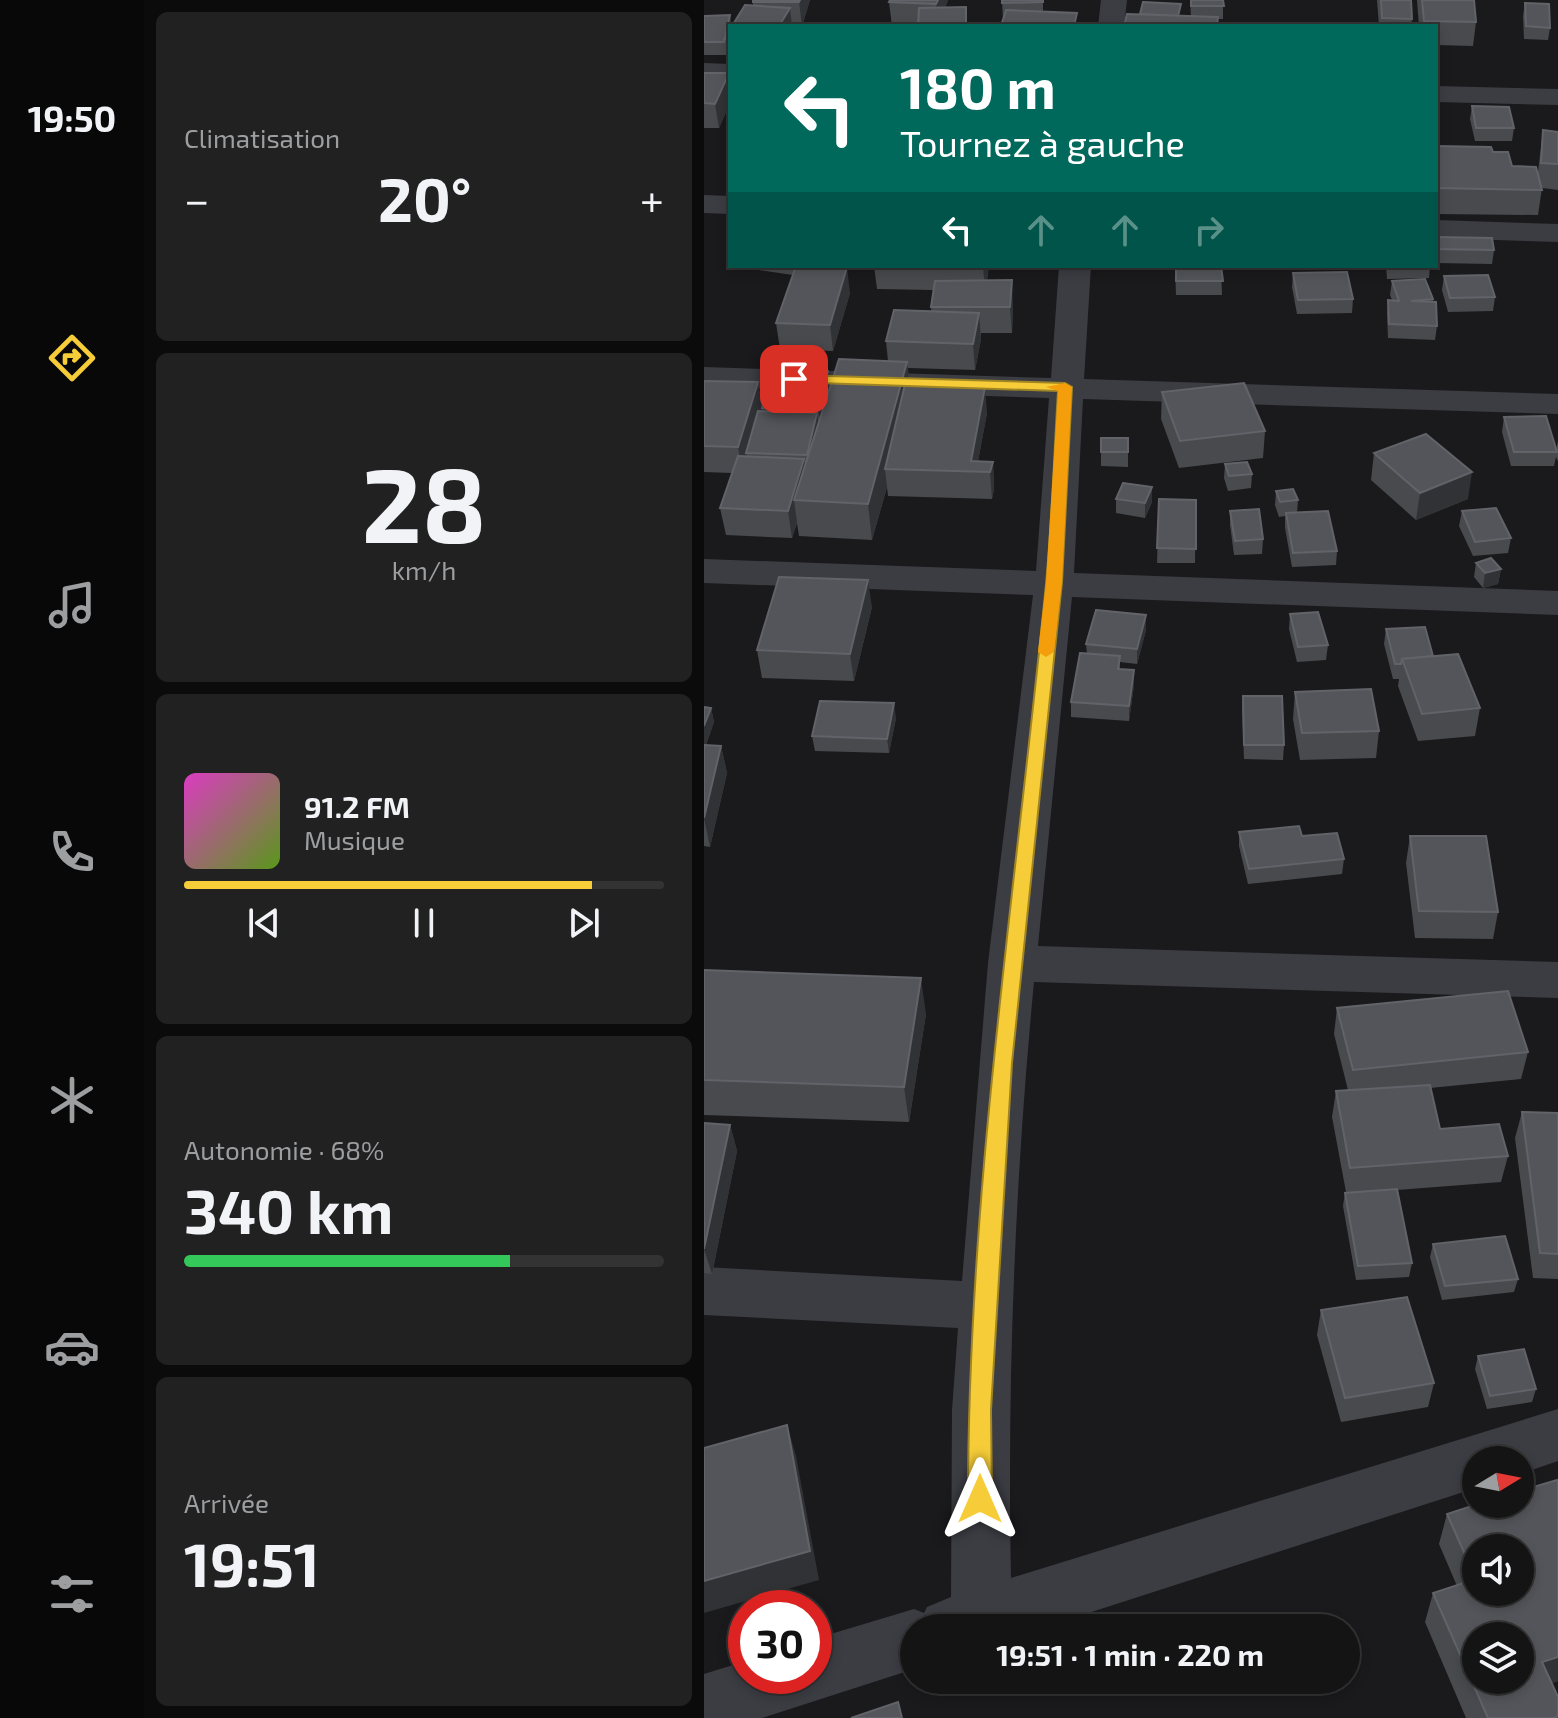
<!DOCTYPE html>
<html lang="fr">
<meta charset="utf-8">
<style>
:root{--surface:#141415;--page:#212122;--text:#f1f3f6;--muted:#9d9ea0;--line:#333334;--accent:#f6cd38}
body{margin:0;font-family:"Exo 2",sans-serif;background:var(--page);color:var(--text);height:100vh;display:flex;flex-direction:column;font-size:30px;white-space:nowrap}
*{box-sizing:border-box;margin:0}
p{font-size:26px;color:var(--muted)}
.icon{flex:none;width:44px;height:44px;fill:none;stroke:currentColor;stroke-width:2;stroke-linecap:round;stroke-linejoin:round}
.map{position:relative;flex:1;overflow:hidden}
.sheet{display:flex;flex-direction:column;gap:12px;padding:12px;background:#0b0b0c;width:560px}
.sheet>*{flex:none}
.hud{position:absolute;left:24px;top:24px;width:710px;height:244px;border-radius:0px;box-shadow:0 4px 12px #0003,0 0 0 2px var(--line);background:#00695c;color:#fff;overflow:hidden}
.needle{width:52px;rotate:80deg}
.tools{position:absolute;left:758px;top:1446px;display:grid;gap:16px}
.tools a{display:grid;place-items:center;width:72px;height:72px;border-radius:50%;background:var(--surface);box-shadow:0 4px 12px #0003,0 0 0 2px var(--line);font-size:40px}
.speed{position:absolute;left:24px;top:1590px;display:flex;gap:16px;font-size:40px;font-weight:700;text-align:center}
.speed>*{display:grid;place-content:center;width:104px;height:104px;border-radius:50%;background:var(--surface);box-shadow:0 4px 12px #0003,0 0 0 2px var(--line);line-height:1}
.speed .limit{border:12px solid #d22;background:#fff;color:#111}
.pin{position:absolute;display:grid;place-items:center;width:68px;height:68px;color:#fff;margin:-34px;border-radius:16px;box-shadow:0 4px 12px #0006}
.me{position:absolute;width:88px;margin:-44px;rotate:0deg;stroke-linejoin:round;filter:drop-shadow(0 0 6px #0008)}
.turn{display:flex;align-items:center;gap:28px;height:168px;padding:0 40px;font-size:36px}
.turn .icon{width:104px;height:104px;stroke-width:2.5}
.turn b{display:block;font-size:56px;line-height:68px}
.lanes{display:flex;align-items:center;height:76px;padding:0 40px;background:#0003;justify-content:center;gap:40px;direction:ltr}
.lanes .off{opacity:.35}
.big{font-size:60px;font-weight:700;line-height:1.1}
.sheet .widget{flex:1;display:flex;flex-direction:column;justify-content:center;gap:12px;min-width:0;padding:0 28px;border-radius:12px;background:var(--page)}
.sheet .dial{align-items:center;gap:0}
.dial b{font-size:104px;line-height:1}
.song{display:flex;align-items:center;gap:24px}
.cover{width:96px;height:96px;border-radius:12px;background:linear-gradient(135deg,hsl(310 70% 55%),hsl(90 70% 35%))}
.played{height:8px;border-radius:4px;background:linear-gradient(90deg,var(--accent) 85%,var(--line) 85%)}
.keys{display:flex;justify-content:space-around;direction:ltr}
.heat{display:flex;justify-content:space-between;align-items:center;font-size:44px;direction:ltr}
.charge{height:12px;border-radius:6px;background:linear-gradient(90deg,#34c759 68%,var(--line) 0)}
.trip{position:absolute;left:196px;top:1614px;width:460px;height:80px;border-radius:40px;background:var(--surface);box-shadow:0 4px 12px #0003,0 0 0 2px var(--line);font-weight:700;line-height:80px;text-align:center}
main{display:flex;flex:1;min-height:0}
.menu{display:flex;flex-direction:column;width:144px;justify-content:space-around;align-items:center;background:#080808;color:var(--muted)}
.menu .icon{width:56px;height:56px}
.menu .on{color:var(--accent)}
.menu b{font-size:36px;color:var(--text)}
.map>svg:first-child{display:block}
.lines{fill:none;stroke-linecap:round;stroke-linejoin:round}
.minor{fill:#3c3d43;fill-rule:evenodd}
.wall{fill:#484a4e}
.shaded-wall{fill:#313235}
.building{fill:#53555a;stroke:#616369;stroke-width:2;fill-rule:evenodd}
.route{fill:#f6cd38;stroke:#a08524;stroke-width:2}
.slow{fill:#f59e0b}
</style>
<main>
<nav class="menu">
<b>19:50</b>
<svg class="icon on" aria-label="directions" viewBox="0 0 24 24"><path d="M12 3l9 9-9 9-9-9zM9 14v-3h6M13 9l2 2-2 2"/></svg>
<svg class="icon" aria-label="music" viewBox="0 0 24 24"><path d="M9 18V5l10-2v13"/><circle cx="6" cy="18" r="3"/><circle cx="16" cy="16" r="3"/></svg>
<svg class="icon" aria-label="phone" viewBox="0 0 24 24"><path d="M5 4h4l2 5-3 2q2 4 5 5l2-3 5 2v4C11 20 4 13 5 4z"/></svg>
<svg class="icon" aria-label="climate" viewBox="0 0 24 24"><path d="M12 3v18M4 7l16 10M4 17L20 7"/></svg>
<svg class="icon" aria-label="car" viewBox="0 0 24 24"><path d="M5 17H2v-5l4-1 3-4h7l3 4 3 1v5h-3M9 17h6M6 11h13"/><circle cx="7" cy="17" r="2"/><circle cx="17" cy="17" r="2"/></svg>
<svg class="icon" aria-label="filters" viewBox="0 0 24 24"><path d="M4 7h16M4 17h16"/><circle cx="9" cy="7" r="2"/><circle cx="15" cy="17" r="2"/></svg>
</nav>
<section class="sheet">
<div class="widget"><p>Climatisation</p>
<div class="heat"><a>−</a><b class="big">20°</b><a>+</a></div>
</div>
<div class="widget dial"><b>28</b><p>km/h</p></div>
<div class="widget">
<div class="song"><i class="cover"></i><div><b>91.2 FM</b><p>Musique</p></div></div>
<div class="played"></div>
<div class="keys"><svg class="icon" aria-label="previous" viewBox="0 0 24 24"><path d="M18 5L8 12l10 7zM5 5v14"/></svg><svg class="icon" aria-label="pause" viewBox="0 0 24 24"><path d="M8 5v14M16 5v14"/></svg><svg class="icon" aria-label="next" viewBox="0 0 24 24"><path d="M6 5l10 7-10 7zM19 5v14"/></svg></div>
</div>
<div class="widget"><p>Autonomie · 68%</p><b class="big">340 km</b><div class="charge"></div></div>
<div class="widget"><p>Arrivée</p><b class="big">19:51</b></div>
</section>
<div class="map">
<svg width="854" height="1718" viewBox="0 0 854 1718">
<rect width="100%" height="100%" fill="#1a1a1c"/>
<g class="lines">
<!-- minor -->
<g class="minor">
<polygon points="397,0 423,0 420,26 394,26"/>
<polygon points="0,63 26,64 26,80 0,79"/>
<polygon points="732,86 854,89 854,105 732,102"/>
<polygon points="0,195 26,196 26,214 0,213"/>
<polygon points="732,220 854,224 854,242 732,238"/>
<path d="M 355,266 L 387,266 L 380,379 L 854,394 L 854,414 L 379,399 L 370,573 L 854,591 L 854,615 L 368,597 L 334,946 L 854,962 L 854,998 L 330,982 C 311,1180 303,1379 307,1578 L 854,1409 L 854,1461 L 816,1474 L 816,1460 L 772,1460 L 772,1488 L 338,1628 L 210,1628 L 210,1669 L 58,1718 L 0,1718 L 0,1674 L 42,1661 L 42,1676 L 110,1676 L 110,1639 L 210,1609 L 220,1613 L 223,1607 L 247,1597 L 248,1410 L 254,1328 L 0,1315 L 0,1267 L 258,1281 L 284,963 L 329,595 L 0,583 L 0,559 L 332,571 L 345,398 L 0,387 L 0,367 L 347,378 Z"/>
</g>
</g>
<!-- wall -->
<g class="wall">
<polygon points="49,0 106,0 98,26 28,26 49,6"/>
<polygon points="244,0 241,8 264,26 188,26 185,2"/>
<polygon points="298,0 339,0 339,11 299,20"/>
<polygon points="486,0 519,0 519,19 514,19 514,26 420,26 476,16 487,16"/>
<polygon points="673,0 707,0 708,26 675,26"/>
<polygon points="713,0 718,0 772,22 769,46 732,45 732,26 715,26"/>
<polygon points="821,3 846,28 844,40 820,39 819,16"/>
<polygon points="26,15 27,26 26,26 26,63 24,62 23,53 22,55 0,55 0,16"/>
<polygon points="0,73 26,82 26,103 15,128 0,128"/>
<polygon points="768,106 810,128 808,141 771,141 766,119"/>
<polygon points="839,130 854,132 854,190 838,188 834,215 732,214 732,146 789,152 808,166 834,172"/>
<polygon points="732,237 790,250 788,264 732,263"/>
<polygon points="53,266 119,266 146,293 129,351 76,349 72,323 89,275 54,270"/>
<polygon points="170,266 285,266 283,280 309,306 308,333 277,333 277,339 271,370 204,368 205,384 283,413 274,461 289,462 290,489 288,499 184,496 183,487 168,540 95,536 93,523 88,538 22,535 16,508 28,473 0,472 0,381 54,382 58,408 124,371 126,386 184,361 182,341 227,311 229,290 173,289"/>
<polygon points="471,266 517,266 518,295 472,295"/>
<polygon points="682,266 726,266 725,278 683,279"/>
<polygon points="589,273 649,299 648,313 593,314 588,287"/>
<polygon points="740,276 791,297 789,311 744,312 738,290"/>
<polygon points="688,281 729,299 733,326 731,340 684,338 683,314 684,300 688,300 686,295"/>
<polygon points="458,392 561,431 559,458 475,468 457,419"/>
<polygon points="800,417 852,450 854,441 854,461 852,457 850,466 807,466 798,432"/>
<polygon points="397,438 424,438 424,467 397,466"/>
<polygon points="670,453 764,499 712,520 667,480"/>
<polygon points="521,464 548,474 547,488 524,491 520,478"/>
<polygon points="448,487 448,502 441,518 412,513 412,499"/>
<polygon points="572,491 594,500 593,513 633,551 632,565 588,567 581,528 581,516 575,517 571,505"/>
<polygon points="455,499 492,500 491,563 453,563"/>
<polygon points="526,511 559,539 558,554 530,555 526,525"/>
<polygon points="758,511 807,538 804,553 769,556 755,526"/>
<polygon points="772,563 797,569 794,584 779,588 770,577"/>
<polygon points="168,607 150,681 58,678 53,650"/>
<polygon points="586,614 624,645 622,660 593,662 585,629"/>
<polygon points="442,615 442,630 433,664 416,662 416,669 430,670 430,685 425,721 367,717 367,702 383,654 382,644"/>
<polygon points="682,629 729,656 776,708 771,736 714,741 694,686 695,679 689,679 680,644"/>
<polygon points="591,692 675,731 672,758 596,760 589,719"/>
<polygon points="539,696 580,745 579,760 540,759 538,710"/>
<polygon points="0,707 7,708 10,722 2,745 17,746 23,773 6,847 0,846"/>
<polygon points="192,718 185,753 111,751 108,736"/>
<polygon points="535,832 598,836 640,859 638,874 544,884 535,846"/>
<polygon points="706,836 794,912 789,939 711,938 702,863"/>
<polygon points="0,970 222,1014 205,1122 0,1115"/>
<polygon points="633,1008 824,1052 817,1079 726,1088 736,1129 804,1156 797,1182 693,1190 708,1263 705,1277 652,1280 639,1206 641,1193 642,1192 628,1117 632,1091 644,1090 630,1034"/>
<polygon points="818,1112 854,1113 854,1279 829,1278 811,1138"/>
<polygon points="0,1123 26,1125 33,1151 8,1274 0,1273"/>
<polygon points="729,1244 814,1279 810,1292 738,1300 726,1257"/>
<polygon points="617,1310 730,1383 724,1407 637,1422 613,1335"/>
<polygon points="774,1356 832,1389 828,1402 783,1409 771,1369"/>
<polygon points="854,1483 854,1681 848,1683 854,1718 762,1718 721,1622 729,1593 753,1586 735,1544 743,1514"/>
</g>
<!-- shaded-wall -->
<g class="shaded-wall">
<polygon points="96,0 106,0 98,26 95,2"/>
<polygon points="234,0 244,0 234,26 232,4"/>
<polygon points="86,8 88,26 75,26"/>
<polygon points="26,15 27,26 26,26 26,39 21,39"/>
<polygon points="25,73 26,103 15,128 11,104"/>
<polygon points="279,266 285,266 281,291"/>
<polygon points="143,267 146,293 129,351 126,325"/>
<polygon points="308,280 309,306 308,333 306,307"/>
<polygon points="275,313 277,339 271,370 269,344"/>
<polygon points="203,362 207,397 181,469 183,487 168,540 164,504"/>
<polygon points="124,371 128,398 118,436 114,409"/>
<polygon points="54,382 58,409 45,453 42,453 43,460 39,474 34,447"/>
<polygon points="281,387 283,413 272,472 267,461"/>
<polygon points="113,413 117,439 107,481 103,455"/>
<polygon points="100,459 104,486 90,500 93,522 88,538 84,511"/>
<polygon points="289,462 290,489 288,499 286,472"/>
<polygon points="768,472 764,499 712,520 716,493"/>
<polygon points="448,487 448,502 441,518 441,503"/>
<polygon points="797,569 794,584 779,588 781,573"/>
<polygon points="164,580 168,607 150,681 146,654"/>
<polygon points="442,615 442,630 433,664 433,649"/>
<polygon points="430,670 430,685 425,721 425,706"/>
<polygon points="190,703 192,718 185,753 183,739"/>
<polygon points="7,708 10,722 0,750 0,726"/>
<polygon points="17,746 23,773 6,847 0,818"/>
<polygon points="217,978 222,1014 205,1122 200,1087"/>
<polygon points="26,1125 33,1151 8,1274 0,1249"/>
<polygon points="83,1425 92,1456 115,1580 0,1613 0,1581"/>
<polygon points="854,1657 854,1681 827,1690 838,1662"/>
</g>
<!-- building -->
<g class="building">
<polygon points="49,0 96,0 95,2 49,2"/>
<polygon points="186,0 234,0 232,4 185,2"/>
<polygon points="298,0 339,0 339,2 298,3"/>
<polygon points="487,0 519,0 520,6 487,6"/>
<polygon points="677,0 707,0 708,19 678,18"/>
<polygon points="718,0 770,0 772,22 720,21"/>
<polygon points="439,2 477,4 474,16 436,14"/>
<polygon points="821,3 845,4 846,28 822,26"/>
<polygon points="41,5 86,8 75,26 28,26"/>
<polygon points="262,7 262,26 214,26 215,8"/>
<polygon points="302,10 373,13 370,26 297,26"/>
<polygon points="423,14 514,17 513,26 420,26"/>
<polygon points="26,15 20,42 0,42 0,16"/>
<polygon points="26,29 26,39 20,39"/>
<polygon points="0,73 25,73 11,104 0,103"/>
<polygon points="768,106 805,107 810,128 772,128"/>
<polygon points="839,130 854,132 854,164 837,163"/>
<polygon points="732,146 787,147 789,152 804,152 808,166 832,167 838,190 732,188"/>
<polygon points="732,237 788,238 790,250 732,249"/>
<polygon points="92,266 143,267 126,325 72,323"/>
<polygon points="472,266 517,266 519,281 472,281"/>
<polygon points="643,272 649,299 594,300 589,273"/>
<polygon points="784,275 791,297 746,298 740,276"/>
<polygon points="721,279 729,299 707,301 732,302 733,326 685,324 684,300 695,301 688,281"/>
<polygon points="308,280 306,307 227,307 231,281"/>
<polygon points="190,310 275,313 269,344 182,341"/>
<polygon points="135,359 203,362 164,504 90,500"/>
<polygon points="69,370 124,371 114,409 58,408"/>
<polygon points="0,381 54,382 34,447 0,446"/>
<polygon points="540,383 561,431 476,441 458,392"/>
<polygon points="201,384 281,387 267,461 289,462 286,472 181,469"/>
<polygon points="54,411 113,413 103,455 42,453"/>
<polygon points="842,416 853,452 810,452 800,417"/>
<polygon points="722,434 768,472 716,493 670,453"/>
<rect x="397" y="438" width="27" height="14"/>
<polygon points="34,456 100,459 84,511 16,508"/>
<polygon points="543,462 548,474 525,476 521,464"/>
<polygon points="419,483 448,487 441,503 412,499"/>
<polygon points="589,489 594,500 576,502 572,491"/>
<polygon points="455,499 492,500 492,549 453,548"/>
<polygon points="792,508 807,538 771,542 758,511"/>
<polygon points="555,509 559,539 531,541 526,511"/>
<polygon points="624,511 633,551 589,553 582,513"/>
<polygon points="787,558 797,569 781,573 772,563"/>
<polygon points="75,577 164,580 146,654 53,650"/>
<polygon points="392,610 442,615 433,649 382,644"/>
<polygon points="614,612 624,645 594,647 586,614"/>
<polygon points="721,627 729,656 698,659 697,664 691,664 682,629"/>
<polygon points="376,653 416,656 414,669 430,670 425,706 367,702"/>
<polygon points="754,654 776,708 718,714 698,659"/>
<polygon points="667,689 675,731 598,733 591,692"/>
<polygon points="539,696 578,696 580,745 540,745"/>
<polygon points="116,701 190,703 183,739 108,736"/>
<polygon points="0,707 7,708 0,726"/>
<polygon points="0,745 17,746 0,818"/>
<polygon points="595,826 598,836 633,833 640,859 545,869 535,832"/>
<polygon points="706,836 782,836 794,912 715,911"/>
<polygon points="0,970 217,978 200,1087 0,1080"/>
<polygon points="804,991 824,1052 649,1070 633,1008"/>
<polygon points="726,1085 736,1129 795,1124 804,1156 646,1168 632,1091"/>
<polygon points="818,1112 854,1113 854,1254 836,1253"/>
<polygon points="0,1123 26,1125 0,1249"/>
<polygon points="693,1189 708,1263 654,1266 641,1193"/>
<polygon points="801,1236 814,1279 741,1286 729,1244"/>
<polygon points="703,1297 730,1383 641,1398 617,1310"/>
<polygon points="820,1349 832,1389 786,1396 774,1356"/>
<polygon points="83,1425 106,1551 0,1581 0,1448"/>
<path d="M 853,1480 L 854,1483 L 854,1657 L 838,1662 L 854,1697 L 854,1716 L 850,1718 L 784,1718 L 729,1593 L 772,1579 L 743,1514 L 774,1504 L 816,1504 L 816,1491 ZM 772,1548 L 816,1548 L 816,1592 L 772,1592 ZM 772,1636 L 816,1636 L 816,1680 L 772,1680 Z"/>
<polygon points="194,1702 198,1718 147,1718"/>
</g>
<!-- route -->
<path class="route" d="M 90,375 L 361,383 L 368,387 L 358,582 L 308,1063 L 287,1410 L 288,1499 L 285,1507 L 276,1510 L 268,1507 L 264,1499 C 264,1192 312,889 342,584 C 348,520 350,456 354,391 L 85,382 L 85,376 Z"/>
<!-- slow -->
<polygon class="slow" points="361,383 368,387 358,582 350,652 342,657 334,652 342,582 354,391 342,387"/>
</svg>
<div class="tools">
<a><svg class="needle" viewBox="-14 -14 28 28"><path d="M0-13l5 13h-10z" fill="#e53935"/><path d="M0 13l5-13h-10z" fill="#9d9ea0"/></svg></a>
<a><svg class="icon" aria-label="sound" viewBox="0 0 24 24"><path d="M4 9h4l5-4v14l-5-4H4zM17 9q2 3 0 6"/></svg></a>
<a><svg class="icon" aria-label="layers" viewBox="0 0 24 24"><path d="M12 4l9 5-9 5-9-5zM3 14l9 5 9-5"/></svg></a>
</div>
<div class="speed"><div class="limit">30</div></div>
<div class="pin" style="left:90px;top:379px;background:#d93025"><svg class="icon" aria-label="arrive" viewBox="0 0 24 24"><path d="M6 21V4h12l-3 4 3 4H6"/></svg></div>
<svg class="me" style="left:276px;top:1499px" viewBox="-20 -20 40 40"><path d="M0-17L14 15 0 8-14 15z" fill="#f6cd38" stroke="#fff" stroke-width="4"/></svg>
<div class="trip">19:51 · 1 min · 220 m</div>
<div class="hud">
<div class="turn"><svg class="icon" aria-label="left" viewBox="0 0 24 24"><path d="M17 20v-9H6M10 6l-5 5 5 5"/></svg><div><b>180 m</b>Tournez à gauche</div></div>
<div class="lanes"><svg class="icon" aria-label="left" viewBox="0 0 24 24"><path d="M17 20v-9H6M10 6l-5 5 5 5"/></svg><svg class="icon off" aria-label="ahead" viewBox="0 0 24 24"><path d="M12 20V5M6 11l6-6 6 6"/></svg><svg class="icon off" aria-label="ahead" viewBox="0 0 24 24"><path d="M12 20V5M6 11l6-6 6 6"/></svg><svg class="icon off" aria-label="right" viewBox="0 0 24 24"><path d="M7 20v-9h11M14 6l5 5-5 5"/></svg></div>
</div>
</div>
</main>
